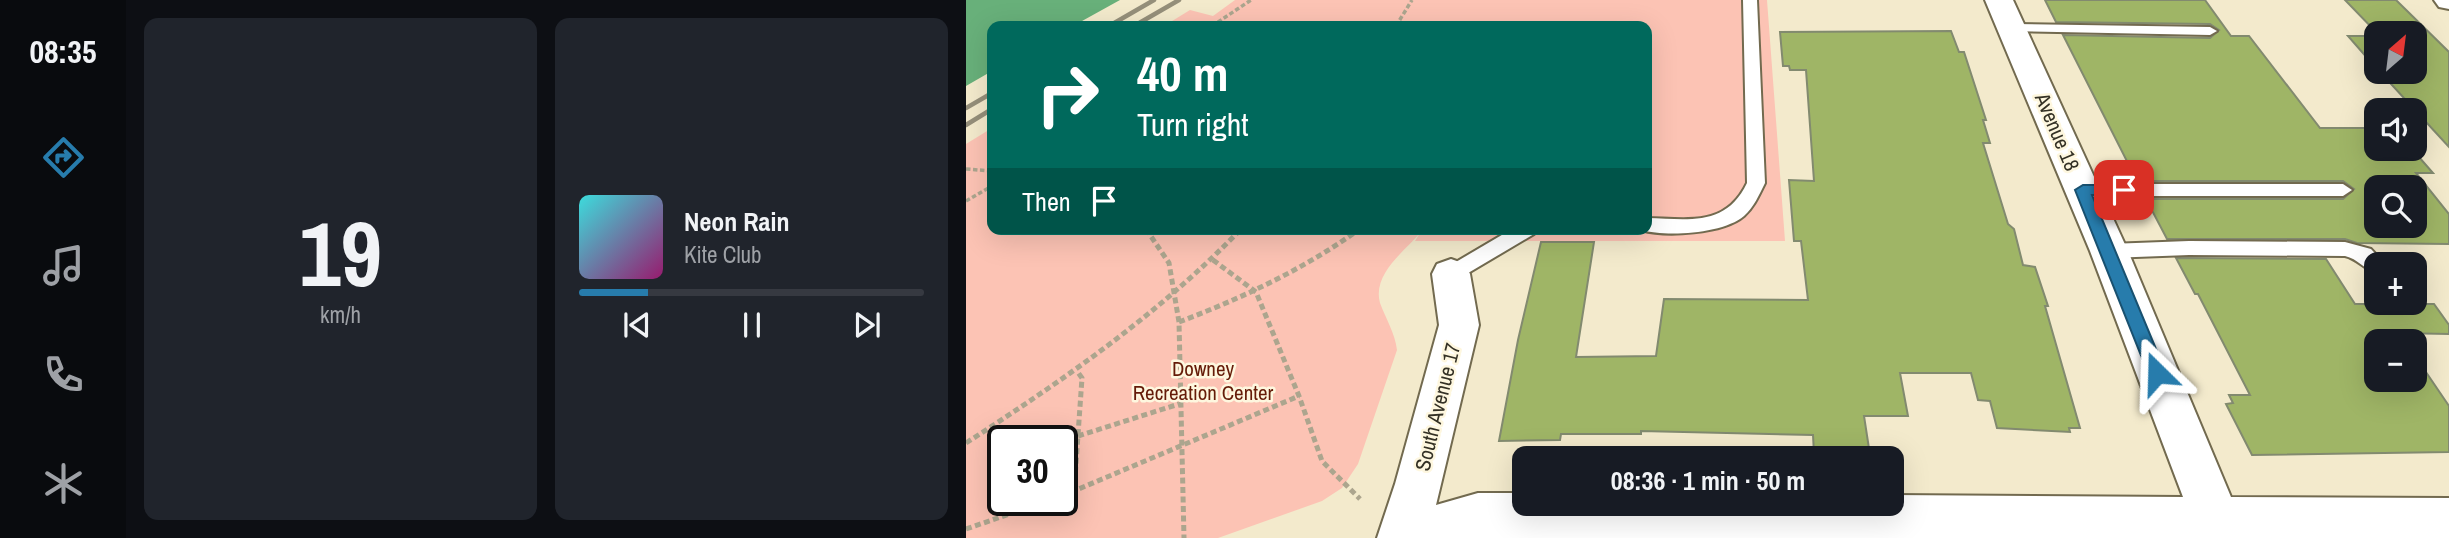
<!DOCTYPE html>
<meta charset="utf-8">
<style>
:root{--surface:#171b24;--page:#20242c;--text:#f1f3f6;--muted:#9ea1a6;--line:#363941;--accent:#277cac}
body{margin:0;font-family:"Archivo Narrow",sans-serif;background:var(--page);color:var(--text);height:100vh;display:flex;flex-direction:column;font-size:26px;white-space:nowrap}
*{box-sizing:border-box;margin:0}
p{font-size:23px;color:var(--muted)}
.icon{flex:none;width:38px;height:38px;fill:none;stroke:currentColor;stroke-width:2;stroke-linecap:round;stroke-linejoin:round}
.map{position:relative;flex:1;overflow:hidden}
.sheet{display:flex;flex-direction:column;gap:18px;padding:18px;background:#0d0f14;width:840px}
.sheet>*{flex:none}
.banner{position:absolute;left:21px;top:21px;width:665px;height:214px;border-radius:14px;box-shadow:0 7px 28px #0002;background:#00695c;color:#fff;overflow:hidden}
.needle{width:46px;rotate:28deg}
.fabs{position:absolute;left:1398px;top:21px;display:grid;gap:14px}
.fabs a{display:grid;place-items:center;width:63px;height:63px;border-radius:14px;background:var(--surface);box-shadow:0 7px 28px #0002;font-size:35px}
.speed{position:absolute;left:21px;top:425px;display:flex;gap:14px;font-size:35px;font-weight:700;text-align:center}
.speed>*{display:grid;place-content:center;width:91px;height:91px;border-radius:50%;background:var(--surface);box-shadow:0 7px 28px #0002;line-height:1}
.speed .limit{border:4px solid #111;border-radius:10px;background:#fff;color:#111}
.pin{position:absolute;display:grid;place-items:center;width:60px;height:60px;color:#fff;margin:-30px;border-radius:14px;box-shadow:0 4px 10px #0006}
.me{position:absolute;width:77px;margin:-38px;rotate:338deg;stroke-linejoin:round;filter:drop-shadow(0 0 5px #0008)}
.turn{display:flex;align-items:center;gap:24px;height:147px;padding:0 35px;font-size:32px}
.turn .icon{width:91px;height:91px;stroke-width:2.5}
.turn b{display:block;font-size:49px;line-height:60px}
.then{display:flex;align-items:center;height:66px;padding:0 35px;background:#0003;gap:14px;font-size:26px}
.sheet .card{flex:1;display:flex;flex-direction:column;justify-content:center;gap:10px;min-width:0;padding:0 24px;border-radius:14px;background:var(--page)}
.sheet .dial{align-items:center;gap:0}
.dial b{font-size:91px;line-height:1}
.song{display:flex;align-items:center;gap:21px}
.cover{width:84px;height:84px;border-radius:10px;background:linear-gradient(135deg,hsl(180 70% 55%),hsl(320 70% 35%))}
.played{height:7px;border-radius:4px;background:linear-gradient(90deg,var(--accent) 20%,var(--line) 20%)}
.keys{display:flex;justify-content:space-around;direction:ltr}
.sheet .tiles{flex:1;display:grid;gap:18px;grid-template-columns:repeat(2,1fr)}
.trip{position:absolute;left:546px;top:446px;width:392px;height:70px;border-radius:14px;background:var(--surface);box-shadow:0 7px 28px #0002;font-weight:700;line-height:70px;text-align:center}
main{display:flex;flex:1;min-height:0}
.dock{display:flex;flex-direction:column;width:126px;justify-content:space-around;align-items:center;background:#090b0e;color:var(--muted)}
.dock .icon{width:49px;height:49px}
.dock .current{color:var(--accent)}
.dock b{font-size:32px;color:var(--text)}
.map>svg:first-child{display:block}
.green{fill:#fcc3b4;fill-rule:evenodd}
.water{fill:#68b07a}
.building{fill:#9fb566;stroke:#828a6f;stroke-width:2;fill-rule:evenodd}
.lines{fill:none;stroke-linecap:round;stroke-linejoin:round}
.service-casing{stroke:#726a4f;stroke-width:4}
.minor-casing{stroke:#726a4f;stroke-width:4}
.path-far1{stroke:#aca58e;stroke-width:3.5;stroke-dasharray:4.5 2.5;stroke-linecap:butt}
.path{stroke:#aca58e;stroke-width:5;stroke-dasharray:6 3.5;stroke-linecap:butt}
.service{fill:#fff;fill-rule:evenodd}
.minor{fill:#fff;fill-rule:evenodd}
.rail{stroke:#958f7a;stroke-width:4.5}
.route{fill:#277cac;stroke:#195170;stroke-width:2}
.labels{text-anchor:middle;stroke-width:5;stroke-linejoin:round;paint-order:stroke}
.street-label{font-size:21px;fill:#343125;stroke:#fef7df}
.park-label{font-size:21px;fill:#651b08;stroke:#fef7df}
</style>
<main>
<nav class="dock">
<b>08:35</b>
<svg class="icon current" aria-label="directions" viewBox="0 0 24 24"><path d="M12 3l9 9-9 9-9-9zM9 14v-3h6M13 9l2 2-2 2"/></svg>
<svg class="icon" aria-label="music" viewBox="0 0 24 24"><path d="M9 18V5l10-2v13"/><circle cx="6" cy="18" r="3"/><circle cx="16" cy="16" r="3"/></svg>
<svg class="icon" aria-label="phone" viewBox="0 0 24 24"><path d="M5 4h4l2 5-3 2q2 4 5 5l2-3 5 2v4C11 20 4 13 5 4z"/></svg>
<svg class="icon" aria-label="climate" viewBox="0 0 24 24"><path d="M12 3v18M4 7l16 10M4 17L20 7"/></svg>
</nav>
<section class="sheet">
<div class="tiles">
<div class="card dial"><b>19</b><p>km/h</p></div>
<div class="card">
<div class="song"><i class="cover"></i><div><b>Neon Rain</b><p>Kite Club</p></div></div>
<div class="played"></div>
<div class="keys"><svg class="icon" aria-label="previous" viewBox="0 0 24 24"><path d="M18 5L8 12l10 7zM5 5v14"/></svg><svg class="icon" aria-label="pause" viewBox="0 0 24 24"><path d="M8 5v14M16 5v14"/></svg><svg class="icon" aria-label="next" viewBox="0 0 24 24"><path d="M6 5l10 7-10 7zM19 5v14"/></svg></div>
</div>
</div>
</section>
<div class="map">
<svg width="1483" height="538" viewBox="0 0 1483 538">
<rect width="100%" height="100%" fill="#f3eacc"/>
<!-- green -->
<path class="green" d="M 269,0 L 801,0 L 819,241 L 449,241 L 454,233 C 439,251 406,274 414,303 C 420,319 429,333 431,350 L 392,464 L 376,488 L 356,501 L 252,538 L 0,538 L 0,144 L 26,128 L 26,229 L 681,229 L 681,26 L 198,26 L 224,10 L 247,16 ZM 37,441 L 96,441 L 96,500 L 37,500 Z"/>
<!-- water -->
<polygon class="water" points="0,0 154,0 107,26 26,26 26,71 0,86"/>
<!-- building -->
<g class="building">
<path d="M 1079,0 L 1239,0 L 1265,36 L 1283,36 L 1354,128 L 1410,128 L 1410,149 L 1446,149 L 1467,173 L 1450,173 L 1483,214 L 1483,244 L 1391,243 L 1379,239 L 1201,239 L 1180,199 L 1377,199 L 1388,189 L 1377,181 L 1171,181 L 1097,35 L 1244,38 L 1253,30 L 1244,24 L 1090,22 ZM 1410,187 L 1449,187 L 1449,226 L 1410,226 Z"/>
<polygon points="1379,0 1430,0 1483,52 1483,147 1414,72 1449,72 1449,33 1411,33"/>
<polygon points="985,31 993,52 998,52 1020,120 1017,120 1024,143 1017,143 1042,224 1048,229 1057,265 1069,267 1082,306 1079,306 1114,428 1103,428 1104,432 1031,428 1024,401 1012,400 1005,373 934,373 942,416 898,416 904,455 848,454 847,435 675,431 675,434 595,434 594,440 533,441 552,340 575,242 628,242 610,357 690,356 698,299 842,300 835,241 828,241 823,180 848,181 840,70 824,70 823,66 817,66 814,32"/>
<polygon points="1382,36 1410,36 1410,68"/>
<polygon points="1210,258 1360,259 1389,304 1468,304 1483,325 1483,334 1433,333 1439,341 1410,341 1410,380 1449,380 1449,356 1483,406 1483,452 1286,455 1260,404 1267,403 1263,395 1284,395 1232,294 1229,294"/>
</g>
<g class="lines">
<defs>
<g id="service">
<path d="M 777,0 L 791,0 L 799,183 C 793,195 788,207 778,216 C 757,234 700,237 675,230 L 681,229 L 681,218 C 723,219 760,227 781,183 Z"/>
<polygon points="1046,24 1244,27 1251,31 1244,35 1041,31 1041,25"/>
<polygon points="1117,184 1377,184 1386,190 1377,196 1117,196 1108,190"/>
<polygon points="546,229 570,229 568,234 492,279 485,281 478,279 475,274 478,269"/>
<path d="M 1223,241 L 1379,242 L 1405,249 L 1419,264 L 1410,264 L 1410,273 C 1398,269 1392,259 1379,256 L 1223,255 L 1143,258 L 1136,256 L 1134,251 L 1136,246 L 1143,244 Z"/>
</g>
<g id="minor">
<polygon points="1019,0 1047,0 1162,251 1265,497 1483,498 1483,538 411,538 429,484 473,325 466,274 471,264 485,259 499,264 504,274 513,325 470,505 512,493 558,493 558,504 926,504 926,495 1217,497 1124,251"/>
<polygon points="1468,0 1483,0 1483,9 1473,7"/>
</g>
</defs>
<!-- service casing -->
<use href="#service" class="service-casing"/>
<!-- minor casing -->
<use href="#minor" class="minor-casing"/>
<!-- path-far1 -->
<g class="path-far1">
<polyline points="246,26 285,0"/>
<polyline points="430,26 446,0"/>
<polyline points="0,169 26,171"/>
<polyline points="0,201 26,186"/>
<polyline points="301,229 477,230"/>
</g>
<!-- path -->
<g class="path">
<polyline points="180,229 203,263 213,322 218,538"/>
<polyline points="301,229 505,230"/>
<polyline points="247,260 290,292 333,396 356,461 394,499"/>
<path d="M 213,322 C 276,298 336,270 391,231"/>
<polyline points="112,436 213,404"/>
<path d="M 0,443 C 99,379 193,314 275,229"/>
<polyline points="108,492 116,378 111,371"/>
<polyline points="96,496 333,396"/>
<polyline points="0,529 84,500"/>
</g>
<!-- service -->
<use href="#service" class="service"/>
<!-- minor -->
<use href="#minor" class="minor"/>
<!-- rail -->
<g class="rail">
<polyline points="143,26 188,0"/>
<polyline points="168,26 213,0"/>
<polyline points="0,108 26,93"/>
<polyline points="0,125 26,109"/>
</g>
</g>
<!-- route -->
<polygon class="route" points="1117,185 1158,185 1166,190 1158,195 1126,195 1200,373 1197,378 1191,380 1185,378 1182,373 1109,190"/>
<g class="labels">
<!-- street labels -->
<g class="street-label">
<text transform="translate(1091 132) rotate(67)" y="7">Avenue 18</text>
<text transform="translate(472 407) rotate(-76)" y="7">South Avenue 17</text>
</g>
<!-- park labels -->
<g class="park-label">
<text x="237" y="376">Downey<tspan x="237" dy="24">Recreation Center</tspan></text>
</g>
</g>
</svg>
<div class="fabs">
<a><svg class="needle" viewBox="-14 -14 28 28"><path d="M0-13l5 13h-10z" fill="#e53935"/><path d="M0 13l5-13h-10z" fill="#9ea1a6"/></svg></a>
<a><svg class="icon" aria-label="sound" viewBox="0 0 24 24"><path d="M4 9h4l5-4v14l-5-4H4zM17 9q2 3 0 6"/></svg></a>
<a><svg class="icon" aria-label="search" viewBox="0 0 24 24"><circle cx="10" cy="10" r="6"/><path d="M15 15l6 6"/></svg></a>
<a>+</a>
<a>−</a>
</div>
<div class="speed"><div class="limit">30</div></div>
<div class="pin" style="left:1158px;top:190px;background:#d93025"><svg class="icon" aria-label="arrive" viewBox="0 0 24 24"><path d="M6 21V4h12l-3 4 3 4H6"/></svg></div>
<svg class="me" style="left:1191px;top:373px" viewBox="-20 -20 40 40"><path d="M0-17L14 15 0 8-14 15z" fill="#277cac" stroke="#fff" stroke-width="4"/></svg>
<div class="trip">08:36 · 1 min · 50 m</div>
<div class="banner">
<div class="turn"><svg class="icon" aria-label="right" viewBox="0 0 24 24"><path d="M7 20v-9h11M14 6l5 5-5 5"/></svg><div><b>40 m</b>Turn right</div></div>
<div class="then">Then<svg class="icon" aria-label="arrive" viewBox="0 0 24 24"><path d="M6 21V4h12l-3 4 3 4H6"/></svg></div>
</div>
</div>
</main>
